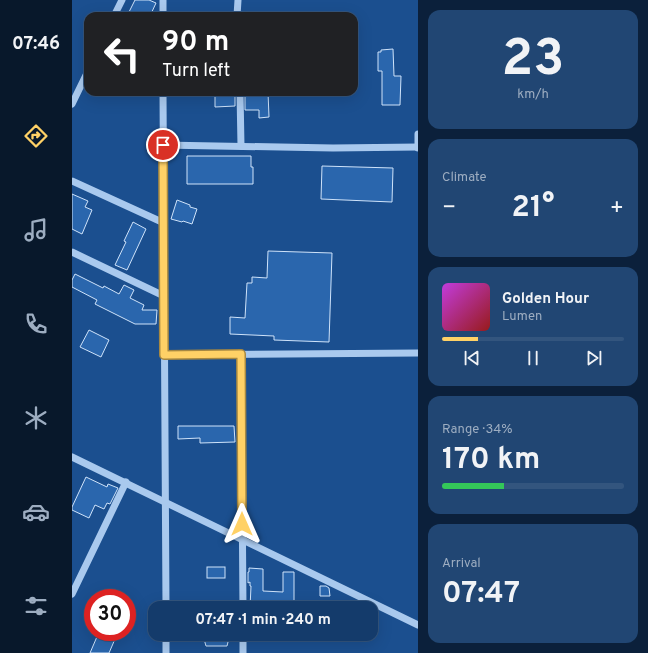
<!DOCTYPE html>
<meta charset="utf-8">
<style>
:root{--surface:#143b6b;--page:#214673;--text:#f1f3f6;--muted:#9dadc1;--line:#33557e;--accent:#ffd166}
body{margin:0;font-family:Overpass,sans-serif;background:var(--page);color:var(--text);height:100vh;display:flex;flex-direction:column;font-size:15px;white-space:nowrap}
*{box-sizing:border-box;margin:0}
p{font-size:13px;color:var(--muted)}
.icon{flex:none;width:22px;height:22px;fill:none;stroke:currentColor;stroke-width:2;stroke-linecap:round;stroke-linejoin:round}
.map{position:relative;flex:1;overflow:hidden}
.details{display:flex;flex-direction:column;gap:10px;padding:10px;background:#0b203b;width:230px}
.details>*{flex:none}
.top-card{position:absolute;left:12px;top:12px;width:274px;height:84px;border-radius:12px;box-shadow:0 4px 16px #0002,0 0 0 1px var(--line);background:#202124;color:#fff;overflow:hidden}
.speed{position:absolute;left:12px;top:589px;display:flex;gap:8px;font-size:20px;font-weight:700;text-align:center}
.speed>*{display:grid;place-content:center;width:52px;height:52px;border-radius:50%;background:var(--surface);box-shadow:0 4px 16px #0002,0 0 0 1px var(--line);line-height:1}
.speed .limit{border:6px solid #d22;background:#fff;color:#111}
.pin{position:absolute;display:grid;place-items:center;width:34px;height:34px;color:#fff;margin:-17px;border:2px solid #fff;border-radius:50%;box-shadow:0 1px 4px #0007}
.me{position:absolute;width:44px;margin:-22px;rotate:0deg;stroke-linejoin:round;filter:drop-shadow(0 0 3px #0008)}
.turn{display:flex;align-items:center;gap:14px;height:84px;padding:0 12px;font-size:18px}
.turn .icon{width:52px;height:52px;stroke-width:2.5}
.turn b{display:block;font-size:28px;line-height:34px}
.big{font-size:30px;font-weight:700;line-height:1.1}
.details .tile{flex:1;display:flex;flex-direction:column;justify-content:center;gap:6px;min-width:0;padding:0 14px;border-radius:12px;background:var(--page)}
.details .dial{align-items:center;gap:0}
.dial b{font-size:52px;line-height:1}
.song{display:flex;align-items:center;gap:12px}
.cover{width:48px;height:48px;border-radius:6px;background:linear-gradient(135deg,hsl(290 70% 55%),hsl(0 70% 35%))}
.played{height:4px;border-radius:2px;background:linear-gradient(90deg,var(--accent) 20%,var(--line) 20%)}
.keys{display:flex;justify-content:space-around;direction:ltr}
.heat{display:flex;justify-content:space-between;align-items:center;font-size:22px;direction:ltr}
.charge{height:6px;border-radius:3px;background:linear-gradient(90deg,#34c759 34%,var(--line) 0)}
.trip{position:absolute;left:76px;top:601px;width:230px;height:40px;border-radius:12px;background:var(--surface);box-shadow:0 4px 16px #0002,0 0 0 1px var(--line);font-weight:700;line-height:40px;text-align:center}
main{display:flex;flex:1;min-height:0}
.tab-bar{display:flex;flex-direction:column;width:72px;justify-content:space-around;align-items:center;background:#08182b;color:var(--muted)}
.tab-bar .icon{width:28px;height:28px}
.tab-bar .on{color:var(--accent)}
.tab-bar b{font-size:18px;color:var(--text)}
.map>svg:first-child{display:block}
.building{fill:#2a66ad;stroke:#cfe3fa}
.lines{fill:none;stroke-linecap:round;stroke-linejoin:round}
.minor{stroke:#a9c9ee;stroke-width:7}
.route-casing{stroke:#a68842;stroke-width:10}
.route{stroke:#ffd166;stroke-width:7}
</style>
<main>
<nav class="tab-bar">
<b>07:46</b>
<svg class="icon on" aria-label="directions" viewBox="0 0 24 24"><path d="M12 3l9 9-9 9-9-9zM9 14v-3h6M13 9l2 2-2 2"/></svg>
<svg class="icon" aria-label="music" viewBox="0 0 24 24"><path d="M9 18V5l10-2v13"/><circle cx="6" cy="18" r="3"/><circle cx="16" cy="16" r="3"/></svg>
<svg class="icon" aria-label="phone" viewBox="0 0 24 24"><path d="M5 4h4l2 5-3 2q2 4 5 5l2-3 5 2v4C11 20 4 13 5 4z"/></svg>
<svg class="icon" aria-label="climate" viewBox="0 0 24 24"><path d="M12 3v18M4 7l16 10M4 17L20 7"/></svg>
<svg class="icon" aria-label="car" viewBox="0 0 24 24"><path d="M5 17H2v-5l4-1 3-4h7l3 4 3 1v5h-3M9 17h6M6 11h13"/><circle cx="7" cy="17" r="2"/><circle cx="17" cy="17" r="2"/></svg>
<svg class="icon" aria-label="filters" viewBox="0 0 24 24"><path d="M4 7h16M4 17h16"/><circle cx="9" cy="7" r="2"/><circle cx="15" cy="17" r="2"/></svg>
</nav>
<div class="map">
<svg width="346" height="653" viewBox="0 0 346 653">
<rect width="100%" height="100%" fill="#1b4f8f"/>
<!-- building -->
<g class="building">
<polygon points="63,0 77,0 84,3 78,16 55,16"/>
<polygon points="321,49 322,76 329,76 328,105 310,105 310,71 306,71 306,52 309,52 309,50"/>
<polygon points="150,92 163,92 163,106 143,107 143,96 150,96"/>
<polygon points="173,92 196,92 197,117 187,118 187,110 173,110"/>
<polygon points="115,156 179,156 179,167 181,167 181,184 115,184"/>
<polygon points="250,166 321,168 320,202 249,199"/>
<polygon points="0,194 16,201 13,207 20,210 10,234 0,229"/>
<polygon points="105,200 118,205 118,207 125,209 120,224 111,221 110,222 99,219"/>
<polygon points="61,222 74,229 55,270 43,265 54,242 52,241"/>
<polygon points="196,251 260,253 257,342 202,340 202,336 158,334 158,317 173,318 175,283 180,283 180,277 195,278"/>
<polygon points="3,274 31,288 32,286 47,294 52,285 62,290 58,298 72,305 70,310 85,310 84,324 63,324 23,304 25,300 0,287 0,280"/>
<polygon points="17,330 37,340 29,357 8,347"/>
<polygon points="106,426 162,426 163,442 128,443 128,438 106,439"/>
<polygon points="14,477 35,487 36,484 46,488 38,504 35,503 32,509 23,505 17,518 0,510 0,507"/>
<rect x="135" y="567" width="18" height="11"/>
<polygon points="177,568 191,569 191,591 211,592 211,572 222,572 222,608 178,608 179,586 178,586 178,582 176,583 176,572 177,572"/>
<polygon points="248,586 254,586 257,588 258,596 248,596"/>
<polygon points="27,632 46,632 37,653 18,653"/>
<polygon points="134,634 158,634 155,646 134,646 132,639"/>
</g>
<g class="lines">
<!-- minor -->
<g class="minor">
<polyline points="91,0 91,16"/>
<polyline points="42,16 50,0"/>
<polyline points="165,16 166,0"/>
<polyline points="91,92 94,608"/>
<polyline points="168,92 169,146"/>
<polyline points="0,104 16,71"/>
<polyline points="346,134 346,148"/>
<polyline points="91,145 261,148 346,147"/>
<polyline points="0,181 92,223"/>
<polyline points="0,252 92,296"/>
<polyline points="169,354 171,608"/>
<polyline points="92,355 346,353"/>
<polyline points="0,457 346,625"/>
<polyline points="0,594 54,482"/>
<polyline points="94,634 94,653"/>
<polyline points="171,634 171,653"/>
</g>
</g>
<g class="lines">
<defs>
<polyline id="route" points="91,145 92,355 169,354 170,524"/>
</defs>
<!-- route casing -->
<use href="#route" class="route-casing"/>
<!-- route -->
<use href="#route" class="route"/>
</g>
</svg>
<div class="speed"><div class="limit">30</div></div>
<div class="pin" style="left:91px;top:145px;background:#d93025"><svg class="icon" aria-label="arrive" viewBox="0 0 24 24"><path d="M6 21V4h12l-3 4 3 4H6"/></svg></div>
<svg class="me" style="left:170px;top:524px" viewBox="-20 -20 40 40"><path d="M0-17L14 15 0 8-14 15z" fill="#ffd166" stroke="#fff" stroke-width="4"/></svg>
<div class="trip">07:47 · 1 min · 240 m</div>
<div class="top-card">
<div class="turn"><svg class="icon" aria-label="left" viewBox="0 0 24 24"><path d="M17 20v-9H6M10 6l-5 5 5 5"/></svg><div><b>90 m</b>Turn left</div></div>
</div>
</div>
<section class="details">
<div class="tile dial"><b>23</b><p>km/h</p></div>
<div class="tile"><p>Climate</p>
<div class="heat"><a>−</a><b class="big">21°</b><a>+</a></div>
</div>
<div class="tile">
<div class="song"><i class="cover"></i><div><b>Golden Hour</b><p>Lumen</p></div></div>
<div class="played"></div>
<div class="keys"><svg class="icon" aria-label="previous" viewBox="0 0 24 24"><path d="M18 5L8 12l10 7zM5 5v14"/></svg><svg class="icon" aria-label="pause" viewBox="0 0 24 24"><path d="M8 5v14M16 5v14"/></svg><svg class="icon" aria-label="next" viewBox="0 0 24 24"><path d="M6 5l10 7-10 7zM19 5v14"/></svg></div>
</div>
<div class="tile"><p>Range · 34%</p><b class="big">170 km</b><div class="charge"></div></div>
<div class="tile"><p>Arrival</p><b class="big">07:47</b></div>
</section>
</main>
